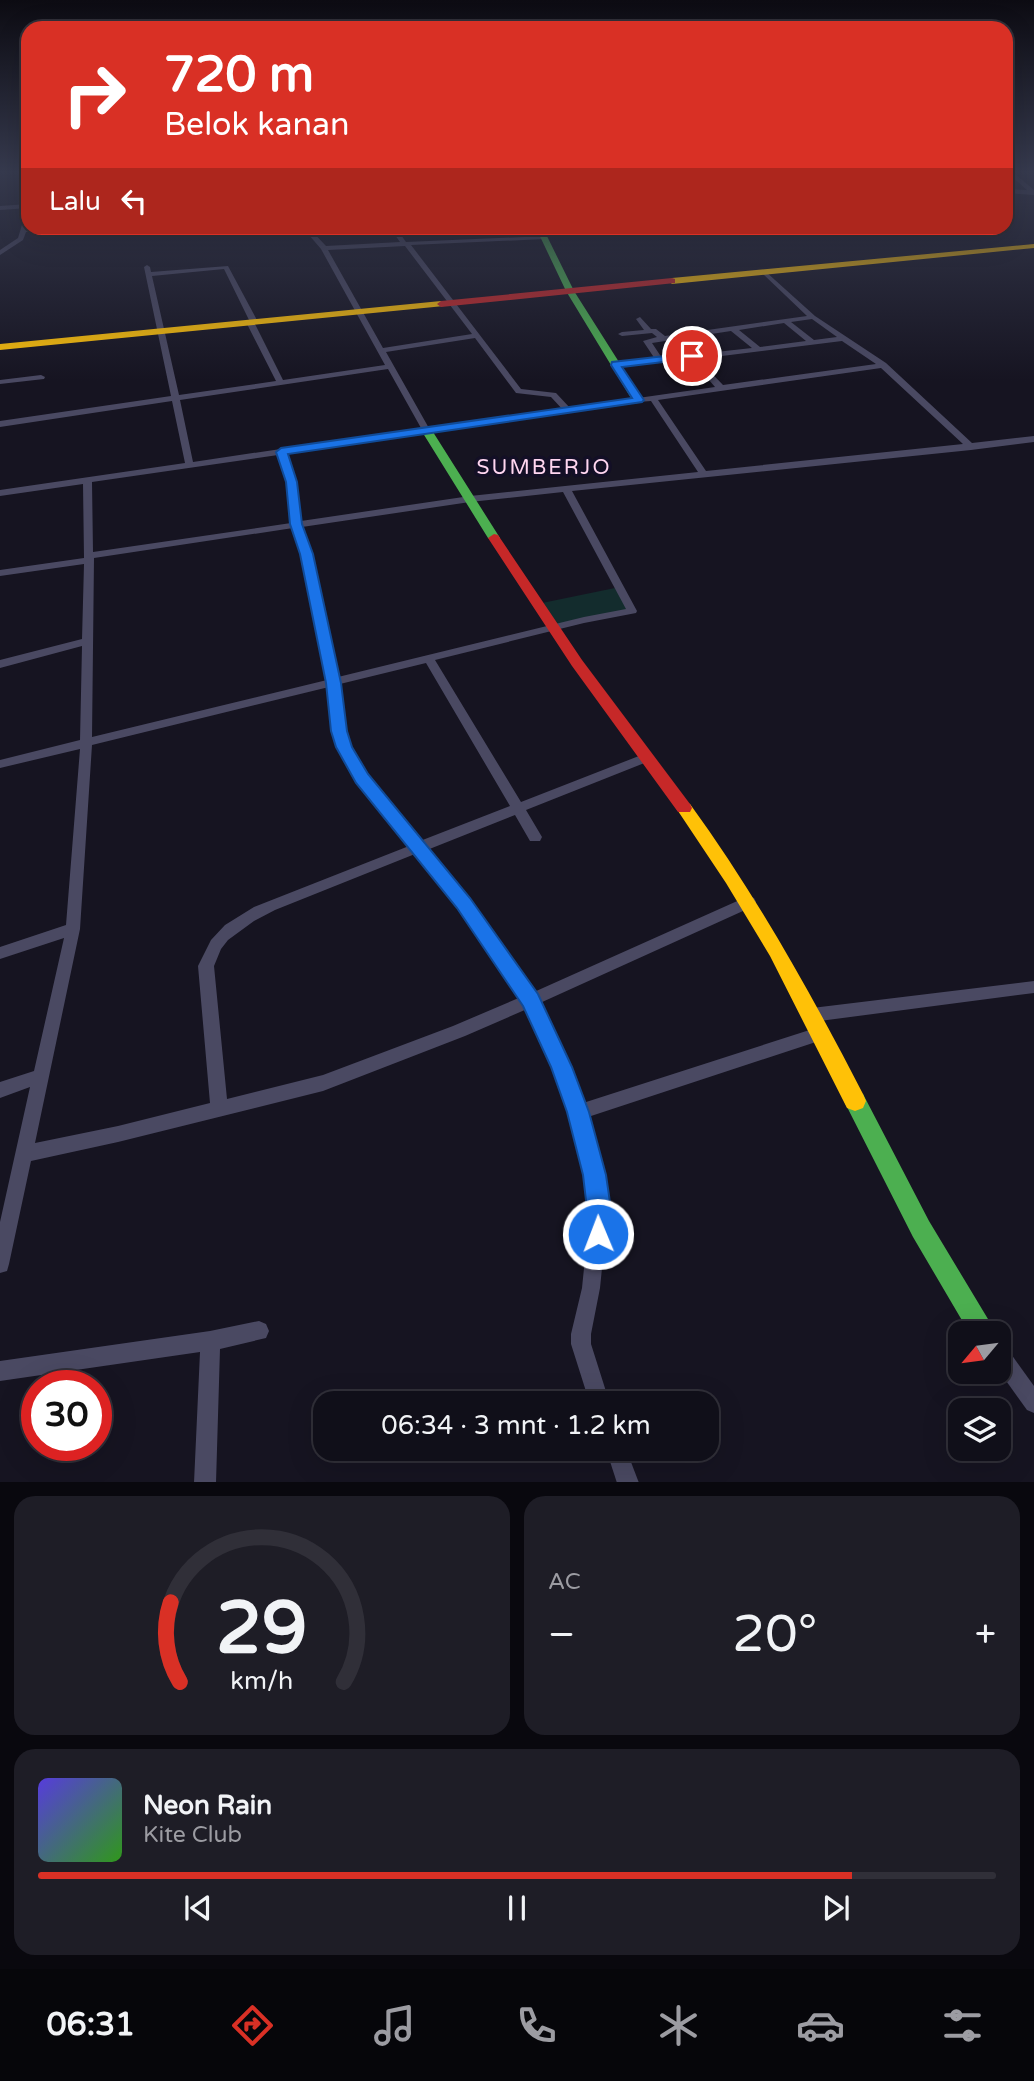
<!DOCTYPE html>
<html lang="id">
<meta charset="utf-8">
<style>
:root{--surface:#100f19;--page:#1e1d26;--text:#f1f3f6;--muted:#9c9ca2;--line:#302f38;--accent:#d93025}
body{margin:0;font-family:"Varela Round",sans-serif;background:var(--page);color:var(--text);height:100vh;display:flex;flex-direction:column;font-size:26px;white-space:nowrap}
*{box-sizing:border-box;margin:0}
p{font-size:23px;color:var(--muted)}
.icon{flex:none;width:38px;height:38px;fill:none;stroke:currentColor;stroke-width:2;stroke-linecap:round;stroke-linejoin:round}
.map{position:relative;height:1482px;overflow:hidden}
.side{display:flex;flex-direction:column;gap:14px;padding:14px;background:#09080e;flex:1}
.side>*{flex:none}
.banner{position:absolute;left:21px;top:21px;width:992px;height:214px;border-radius:21px;box-shadow:0 7px 28px #0002,0 0 0 2px var(--line);background:#d93025;color:#fff;overflow:hidden}
.needle{width:46px;rotate:241deg}
.fabs{position:absolute;left:948px;top:1321px;display:grid;gap:14px}
.fabs a{display:grid;place-items:center;width:63px;height:63px;border-radius:14px;background:var(--surface);box-shadow:0 7px 28px #0002,0 0 0 2px var(--line);font-size:35px}
.speed{position:absolute;left:21px;top:1370px;display:flex;gap:14px;font-size:35px;font-weight:700;text-align:center}
.speed>*{display:grid;place-content:center;width:91px;height:91px;border-radius:50%;background:var(--surface);box-shadow:0 7px 28px #0002,0 0 0 2px var(--line);line-height:1}
.speed .limit{border:10px solid #d22;background:#fff;color:#111}
.pin{position:absolute;display:grid;place-items:center;width:60px;height:60px;color:#fff;margin:-30px;border:4px solid #fff;border-radius:50%;box-shadow:0 2px 7px #0007}
.me{position:absolute;width:77px;margin:-38px;rotate:359deg;stroke-linejoin:round;filter:drop-shadow(0 0 5px #0008)}
.turn{display:flex;align-items:center;gap:24px;height:147px;padding:0 28px;font-size:32px}
.turn .icon{width:91px;height:91px;stroke-width:2.5}
.turn b{display:block;font-size:49px;line-height:60px}
.then{display:flex;align-items:center;height:66px;padding:0 28px;background:#0003;gap:14px;font-size:26px}
.big{font-size:52px;font-weight:600;line-height:1.1}
.side .tile{flex:1;display:flex;flex-direction:column;justify-content:center;gap:10px;min-width:0;padding:0 24px;border-radius:21px;background:var(--page)}
.side .dial{align-items:center;gap:0}
.dial svg{height:182px;overflow:visible;fill:none;stroke:var(--line);stroke-width:7;stroke-linecap:round;text-anchor:middle}
.dial text{fill:var(--text);stroke:none}
.song{display:flex;align-items:center;gap:21px}
.cover{width:84px;height:84px;border-radius:10px;background:linear-gradient(135deg,hsl(250 70% 55%),hsl(110 70% 35%))}
.played{height:7px;border-radius:4px;background:linear-gradient(90deg,var(--accent) 85%,var(--line) 85%)}
.keys{display:flex;justify-content:space-around;direction:ltr}
.heat{display:flex;justify-content:space-between;align-items:center;font-size:38px;direction:ltr}
.side .tiles{flex:1;display:grid;gap:14px;grid-template-columns:1fr 1fr}
.tile:last-child{grid-column:span 2}
.trip{position:absolute;left:313px;top:1391px;width:406px;height:70px;border-radius:21px;background:var(--surface);box-shadow:0 7px 28px #0002,0 0 0 2px var(--line);font-weight:600;line-height:70px;text-align:center}
.tab-bar{display:flex;height:112px;justify-content:space-around;align-items:center;background:#06060a;color:var(--muted)}
.tab-bar .icon{width:49px;height:49px}
.tab-bar .selected{color:var(--accent)}
.tab-bar b{font-size:32px;color:var(--text)}
.map>svg:first-child{display:block}
.green{fill:#132c2d}
.lines{fill:none;stroke-linecap:round;stroke-linejoin:round}
.street{fill:#4a4962;fill-rule:evenodd}
.fast{fill:#4caf50;fill-rule:evenodd}
.slow{fill:#ffc107;fill-rule:evenodd}
.jam{fill:#c62828;fill-rule:evenodd}
.route{fill:#1a73e8;stroke:#114b97;stroke-width:2}
.labels{text-anchor:middle;stroke-width:7;stroke-linejoin:round;paint-order:stroke}
.far-quarter-label{font-size:21px;letter-spacing:2px;fill:#ffd6f0;stroke:#130f26}
</style>
<div class="map">
<svg width="1034" height="1483" viewBox="0 0 1034 1483">
<rect width="100%" height="100%" fill="#161421"/>
<!-- green -->
<polygon class="green" points="615,588 629,609 558,626 542,603"/>
<g class="lines">
<!-- street -->
<g class="street">
<polygon points="1008,173 1014,173 1034,190 1034,195 1006,193 1006,189 1027,190"/>
<polygon points="28,204 28,208 0,210 0,206"/>
<polygon points="28,213 27,228 74,228 71,230 26,232 23,240 0,255 0,250 18,238 25,215"/>
<polygon points="149,228 194,228 155,233"/>
<path d="M 303,228 L 309,228 L 326,246 L 400,242 L 390,228 L 396,228 L 406,242 L 547,236 L 545,239 L 411,245 L 521,389 L 556,393 L 571,409 L 564,411 L 551,397 L 516,393 L 475,338 L 386,352 L 430,430 L 426,433 L 286,453 L 297,482 L 301,521 L 470,496 L 698,472 L 651,401 L 638,402 L 634,400 L 638,398 L 715,387 L 691,359 L 613,367 L 613,363 L 616,363 L 655,359 L 643,341 L 657,337 L 652,333 L 622,336 L 618,334 L 622,332 L 644,330 L 636,319 L 640,317 L 651,329 L 656,329 L 665,336 L 807,316 L 763,274 L 762,273 L 765,271 L 815,316 L 886,363 L 972,443 L 1034,436 L 1034,442 L 971,450 L 572,491 L 637,611 L 636,613 L 584,623 L 435,660 L 521,802 L 644,754 L 648,753 L 654,757 L 652,760 L 526,810 L 542,837 L 540,841 L 530,841 L 515,815 L 427,850 L 468,899 L 534,992 L 744,898 L 749,896 L 754,898 L 756,902 L 754,906 L 540,1003 L 583,1103 L 822,1026 L 828,1028 L 830,1033 L 828,1038 L 822,1040 L 588,1117 L 603,1175 L 608,1209 L 600,1288 L 591,1334 L 591,1344 L 610,1404 L 590,1404 L 571,1344 L 571,1334 L 582,1288 L 590,1209 L 585,1175 L 570,1112 L 553,1067 L 527,1009 L 465,1036 L 323,1091 L 118,1142 L 31,1161 L 9,1264 L 7,1271 L 0,1273 L 0,1222 L 30,1087 L 0,1098 L 0,1082 L 34,1071 L 64,938 L 0,959 L 0,947 L 66,925 L 80,749 L 0,768 L 0,760 L 80,740 L 82,646 L 0,668 L 0,660 L 82,639 L 84,564 L 0,576 L 0,570 L 84,558 L 83,484 L 0,496 L 0,490 L 185,463 L 172,401 L 0,427 L 0,421 L 171,396 L 144,267 L 147,265 L 150,267 L 151,272 L 228,266 L 258,322 L 255,324 L 283,380 L 385,365 L 321,249 ZM 405,246 L 472,334 L 383,348 L 328,250 ZM 224,269 L 249,320 L 246,322 L 276,381 L 179,395 L 152,276 ZM 812,319 L 837,337 L 814,340 L 791,322 ZM 784,323 L 806,341 L 760,347 L 739,330 ZM 731,331 L 752,348 L 662,358 L 652,343 ZM 842,341 L 876,364 L 723,385 L 698,359 ZM 881,368 L 963,444 L 706,471 L 658,400 ZM 388,369 L 421,428 L 193,462 L 180,400 ZM 278,455 L 287,482 L 291,523 L 93,552 L 92,482 ZM 563,492 L 626,609 L 584,617 L 338,677 L 311,554 L 302,527 L 470,502 ZM 293,528 L 301,554 L 327,680 L 92,737 L 94,558 ZM 426,663 L 510,806 L 420,841 C 393,808 358,775 346,733 C 341,718 342,700 340,684 ZM 329,687 C 330,701 330,717 333,731 C 343,775 381,812 409,846 L 254,907 L 225,925 L 211,940 L 198,966 L 210,1103 L 118,1126 L 35,1143 L 80,929 L 92,745 ZM 415,854 L 458,907 L 521,997 L 453,1026 L 323,1075 L 227,1099 L 214,966 L 221,949 L 228,940 L 254,921 L 275,910 Z"/>
<polygon points="41,375 45,377 44,379 0,384 0,380"/>
<polygon points="1034,981 1034,993 812,1022 806,1020 804,1015 806,1010 812,1008"/>
<polygon points="259,1321 266,1324 269,1331 266,1338 220,1349 216,1483 194,1483 200,1352 0,1381 0,1361 210,1331"/>
<polygon points="999,1344 1006,1347 1034,1386 1034,1413 1027,1410 999,1371"/>
<polygon points="606,1449 626,1449 639,1483 617,1483"/>
</g>
<!-- fast -->
<g class="fast">
<polygon points="536,228 543,228 574,291 643,400 638,403 433,432 500,538 494,542 488,538 421,430 422,428 631,398 566,291"/>
<polygon points="855,1091 863,1094 929,1221 997,1334 970,1334 913,1237 844,1101 847,1094"/>
</g>
<!-- slow -->
<g class="slow">
<polygon points="1034,244 1034,248 672,284 668,281 672,278"/>
<polygon points="441,301 445,304 444,306 0,350 0,344"/>
<path d="M 684,802 L 690,804 C 756,895 811,993 863,1094 L 866,1101 L 863,1108 L 855,1111 L 847,1108 L 770,956 L 726,883 L 676,808 L 678,804 Z"/>
</g>
<!-- jam -->
<g class="jam">
<polygon points="672,278 675,279 675,283 441,307 437,304 441,301"/>
<polygon points="494,534 498,535 582,660 690,804 692,808 690,812 678,812 572,666 488,538"/>
</g>
</g>
<!-- sky -->
<linearGradient id="sky" x2="0" y2="1"><stop stop-color="#0c0b12"/><stop offset="0.45" stop-color="#363a4e"/><stop offset="1" stop-color="#363a4e" stop-opacity="0"/></linearGradient>
<rect width="1034" height="381" fill="url(#sky)"/>
<!-- route -->
<polygon class="route" points="692,353 697,356 696,358 622,367 644,400 642,402 288,454 297,482 302,524 313,554 341,683 347,731 352,747 368,774 470,898 538,994 572,1067 589,1112 606,1175 611,1209 610,1234 606,1242 598,1245 590,1242 586,1234 587,1209 583,1175 567,1112 551,1067 523,1006 457,908 356,783 336,747 331,731 326,683 300,554 290,524 286,482 276,452 281,448 632,398 611,365 612,362"/>
<g class="labels">
<!-- far-quarter labels -->
<g class="far-quarter-label">
<text x="544" y="474">SUMBERJO</text>
</g>
</g>
</svg>
<div class="fabs">
<a><svg class="needle" viewBox="-14 -14 28 28"><path d="M0-13l5 13h-10z" fill="#e53935"/><path d="M0 13l5-13h-10z" fill="#9c9ca2"/></svg></a>
<a><svg class="icon" aria-label="layers" viewBox="0 0 24 24"><path d="M12 4l9 5-9 5-9-5zM3 14l9 5 9-5"/></svg></a>
</div>
<div class="speed"><div class="limit">30</div></div>
<div class="pin" style="left:692px;top:356px;background:#d93025"><svg class="icon" aria-label="arrive" viewBox="0 0 24 24"><path d="M6 21V4h12l-3 4 3 4H6"/></svg></div>
<svg class="me" style="left:598px;top:1234px" viewBox="-20 -20 40 40"><circle r="17" fill="#1a73e8" stroke="#fff" stroke-width="3"/><path d="M0-11L8 9 0 5-8 9z" fill="#fff"/></svg>
<div class="trip">06:34 · 3 mnt · 1.2 km</div>
<div class="banner">
<div class="turn"><svg class="icon" aria-label="right" viewBox="0 0 24 24"><path d="M7 20v-9h11M14 6l5 5-5 5"/></svg><div><b>720 m</b>Belok kanan</div></div>
<div class="then">Lalu<svg class="icon" aria-label="left" viewBox="0 0 24 24"><path d="M17 20v-9H6M10 6l-5 5 5 5"/></svg></div>
</div>
</div>
<section class="side">
<div class="tiles">
<div class="tile dial"><svg viewBox="0 0 100 80">
<path d="M14 69A42 42 0 1 1 86 69"/>
<path d="M14 69A42 42 0 0 1 10 34" stroke="#d93025"/>
<text x="50" y="56" font-size="32" font-weight="700">29</text>
<text x="50" y="72" font-size="11">km/h</text>
</svg></div>
<div class="tile"><p>AC</p>
<div class="heat"><a>−</a><b class="big">20°</b><a>+</a></div>
</div>
<div class="tile">
<div class="song"><i class="cover"></i><div><b>Neon Rain</b><p>Kite Club</p></div></div>
<div class="played"></div>
<div class="keys"><svg class="icon" aria-label="previous" viewBox="0 0 24 24"><path d="M18 5L8 12l10 7zM5 5v14"/></svg><svg class="icon" aria-label="pause" viewBox="0 0 24 24"><path d="M8 5v14M16 5v14"/></svg><svg class="icon" aria-label="next" viewBox="0 0 24 24"><path d="M6 5l10 7-10 7zM19 5v14"/></svg></div>
</div>
</div>
</section>
<nav class="tab-bar">
<b>06:31</b>
<svg class="icon selected" aria-label="directions" viewBox="0 0 24 24"><path d="M12 3l9 9-9 9-9-9zM9 14v-3h6M13 9l2 2-2 2"/></svg>
<svg class="icon" aria-label="music" viewBox="0 0 24 24"><path d="M9 18V5l10-2v13"/><circle cx="6" cy="18" r="3"/><circle cx="16" cy="16" r="3"/></svg>
<svg class="icon" aria-label="phone" viewBox="0 0 24 24"><path d="M5 4h4l2 5-3 2q2 4 5 5l2-3 5 2v4C11 20 4 13 5 4z"/></svg>
<svg class="icon" aria-label="climate" viewBox="0 0 24 24"><path d="M12 3v18M4 7l16 10M4 17L20 7"/></svg>
<svg class="icon" aria-label="car" viewBox="0 0 24 24"><path d="M5 17H2v-5l4-1 3-4h7l3 4 3 1v5h-3M9 17h6M6 11h13"/><circle cx="7" cy="17" r="2"/><circle cx="17" cy="17" r="2"/></svg>
<svg class="icon" aria-label="filters" viewBox="0 0 24 24"><path d="M4 7h16M4 17h16"/><circle cx="9" cy="7" r="2"/><circle cx="15" cy="17" r="2"/></svg>
</nav>
